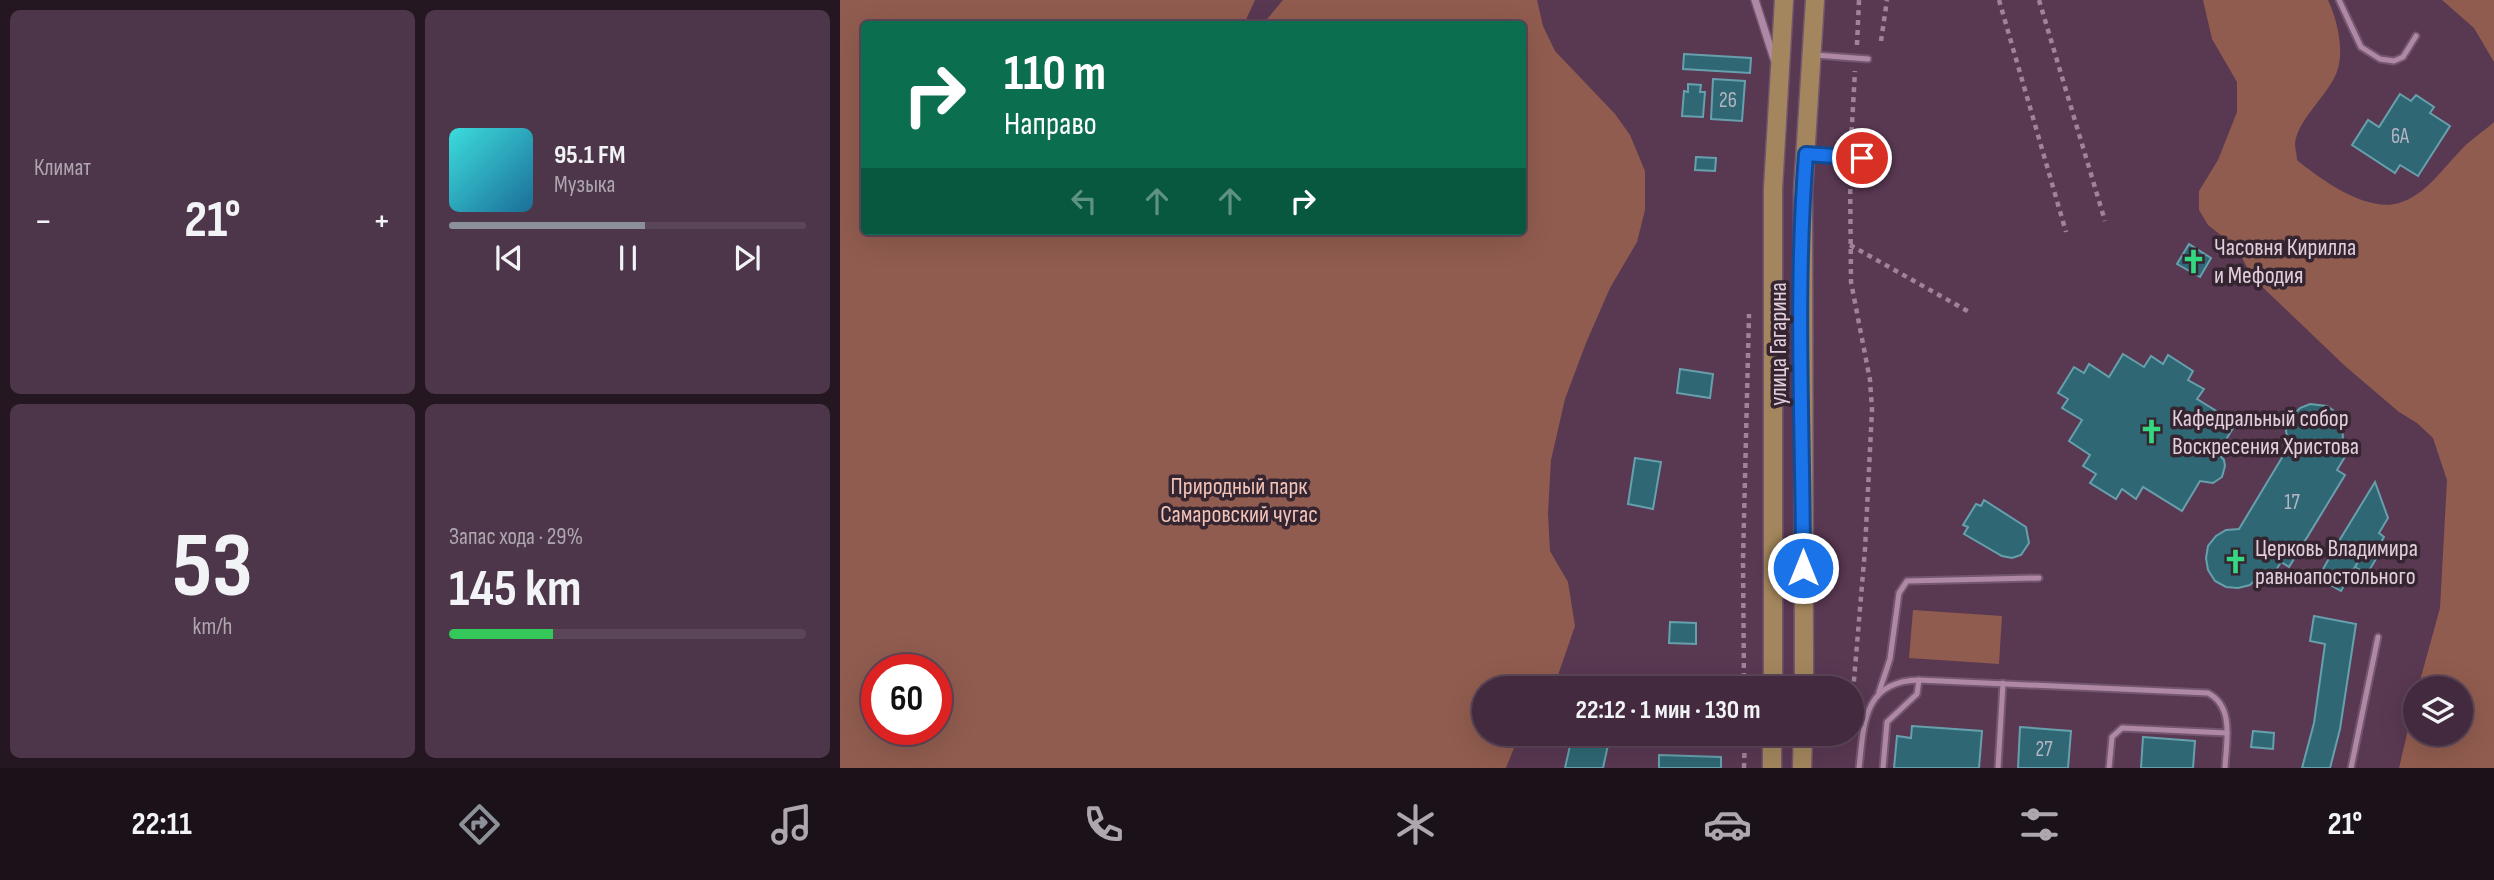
<!DOCTYPE html>
<html lang="ru">
<meta charset="utf-8">
<style>
:root{--surface:#432a3e;--page:#4d3649;--text:#f1f3f6;--muted:#afa7b0;--line:#5b4658;--accent:#8c9099}
body{margin:0;font-family:"Sofia Sans Condensed",sans-serif;background:var(--page);color:var(--text);height:100vh;display:flex;flex-direction:column;font-size:26px;white-space:nowrap}
*{box-sizing:border-box;margin:0}
p{font-size:23px;color:var(--muted)}
.icon{flex:none;width:38px;height:38px;fill:none;stroke:currentColor;stroke-width:2;stroke-linecap:round;stroke-linejoin:round}
.map{position:relative;flex:1;overflow:hidden}
.panel{display:flex;flex-direction:column;gap:10px;padding:10px;background:#251722;width:840px}
.panel>*{flex:none}
.top-card{position:absolute;left:21px;top:21px;width:665px;height:214px;border-radius:7px;box-shadow:0 7px 28px #0002,0 0 0 2px var(--line);background:#0b6e4f;color:#fff;overflow:hidden}
.tools{position:absolute;left:1563px;top:676px;display:grid;gap:14px}
.tools a{display:grid;place-items:center;width:70px;height:70px;border-radius:50%;background:var(--surface);box-shadow:0 7px 28px #0002,0 0 0 2px var(--line);font-size:35px}
.speed{position:absolute;left:21px;top:654px;display:flex;gap:14px;font-size:35px;font-weight:700;text-align:center}
.speed>*{display:grid;place-content:center;width:91px;height:91px;border-radius:50%;background:var(--surface);box-shadow:0 7px 28px #0002,0 0 0 2px var(--line);line-height:1}
.speed .limit{border:10px solid #d22;background:#fff;color:#111}
.pin{position:absolute;display:grid;place-items:center;width:60px;height:60px;color:#fff;margin:-30px;border:4px solid #fff;border-radius:50%;box-shadow:0 2px 7px #0007}
.me{position:absolute;width:77px;margin:-38px;rotate:0deg;stroke-linejoin:round;filter:drop-shadow(0 0 5px #0008)}
.turn{display:flex;align-items:center;gap:24px;height:147px;padding:0 28px;font-size:32px}
.turn .icon{width:91px;height:91px;stroke-width:2.5}
.turn b{display:block;font-size:49px;line-height:60px}
.lanes{display:flex;align-items:center;height:66px;padding:0 28px;background:#0003;justify-content:center;gap:35px;direction:ltr}
.lanes .off{opacity:.35}
.big{font-size:52px;font-weight:700;line-height:1.1}
.panel .card{flex:1;display:flex;flex-direction:column;justify-content:center;gap:10px;min-width:0;padding:0 24px;border-radius:10px;background:var(--page)}
.panel .dial{align-items:center;gap:0}
.dial b{font-size:91px;line-height:1}
.song{display:flex;align-items:center;gap:21px}
.cover{width:84px;height:84px;border-radius:10px;background:linear-gradient(135deg,hsl(180 70% 55%),hsl(200 70% 35%))}
.played{height:7px;border-radius:4px;background:linear-gradient(90deg,var(--accent) 55%,var(--line) 55%)}
.keys{display:flex;justify-content:space-around;direction:ltr}
.heat{display:flex;justify-content:space-between;align-items:center;font-size:38px;direction:ltr}
.charge{height:10px;border-radius:5px;background:linear-gradient(90deg,#34c759 29%,var(--line) 0)}
.panel .tiles{flex:1;display:grid;gap:10px;grid-template-columns:repeat(2,1fr)}
.trip{position:absolute;left:632px;top:676px;width:392px;height:70px;border-radius:35px;background:var(--surface);box-shadow:0 7px 28px #0002,0 0 0 2px var(--line);font-weight:700;line-height:70px;text-align:center}
.tab-bar{display:flex;height:112px;justify-content:space-around;align-items:center;background:#1b1119;color:var(--muted)}
.tab-bar .icon{width:49px;height:49px}
.tab-bar .on{color:var(--accent)}
.tab-bar b{font-size:32px;color:var(--text)}
main{display:flex;flex:1;min-height:0}
.map>svg:first-child{display:block}
.green{fill:#905c4f;fill-rule:evenodd}
.building{fill:#2f6874;stroke:#67a0ad;stroke-width:2}
.lines{fill:none;stroke-linecap:round;stroke-linejoin:round}
.service-casing{stroke:#72566d;stroke-width:9}
.minor-casing{stroke:#72566d;stroke-width:10}
.primary-casing{stroke:#72566d;stroke-width:21}
.path{stroke:#9f8499;stroke-width:4.5;stroke-dasharray:5 5;stroke-linecap:butt}
.service{stroke:#af88a6;stroke-width:5}
.minor{stroke:#af88a6;stroke-width:7}
.primary{stroke:#a3865d;stroke-width:18}
.route-casing{stroke:#114b97;stroke-width:18}
.route{stroke:#1a73e8;stroke-width:12}
.labels{text-anchor:middle;stroke-width:7;stroke-linejoin:round;paint-order:stroke}
.number-label{font-size:21px;fill:#b5b4c3}
.poi-label{font-size:24px;fill:#e2cedd;stroke:#352531;text-anchor:start}
.street-label{font-size:24px;fill:#e2cedd;stroke:#352531}
.park-label{font-size:24px;fill:#f2c3b7;stroke:#352531}
</style>
<main>
<section class="panel">
<div class="tiles">
<div class="card"><p>Климат</p>
<div class="heat"><a>−</a><b class="big">21°</b><a>+</a></div>
</div>
<div class="card">
<div class="song"><i class="cover"></i><div><b>95.1 FM</b><p>Музыка</p></div></div>
<div class="played"></div>
<div class="keys"><svg class="icon" aria-label="previous" viewBox="0 0 24 24"><path d="M18 5L8 12l10 7zM5 5v14"/></svg><svg class="icon" aria-label="pause" viewBox="0 0 24 24"><path d="M8 5v14M16 5v14"/></svg><svg class="icon" aria-label="next" viewBox="0 0 24 24"><path d="M6 5l10 7-10 7zM19 5v14"/></svg></div>
</div>
<div class="card dial"><b>53</b><p>km/h</p></div>
<div class="card"><p>Запас хода · 29%</p><b class="big">145 km</b><div class="charge"></div></div>
</div>
</section>
<div class="map">
<svg width="1654" height="768" viewBox="0 0 1654 768">
<rect width="100%" height="100%" fill="#593852"/>
<!-- green -->
<g class="green">
<path d="M 0,0 L 415,0 L 404,24 L 24,24 L 24,231 L 682,231 L 682,24 L 423,24 L 443,0 L 697,0 L 703,26 L 715,51 L 775,114 L 790,135 L 805,171 L 805,210 L 797,242 L 770,288 L 746,343 L 725,399 L 711,460 L 708,514 L 710,551 L 728,582 L 735,626 L 717,678 L 710,688 L 644,688 L 644,733 L 680,733 L 666,768 L 0,768 ZM 96,670 L 96,730 L 37,730 L 37,670 Z"/>
<path d="M 1363,0 L 1488,0 C 1496,17 1503,44 1499,64 C 1495,91 1457,117 1455,144 C 1455,149 1457,155 1457,160 C 1480,179 1527,213 1559,203 C 1586,195 1602,169 1621,150 C 1630,140 1643,132 1654,122 L 1654,768 L 1559,768 L 1575,700 L 1575,733 L 1620,733 L 1620,688 L 1578,688 L 1600,608 L 1607,480 L 1593,438 L 1577,423 L 1559,412 L 1505,366 L 1412,277 L 1397,248 L 1368,225 L 1359,210 L 1359,191 L 1378,160 L 1397,112 L 1397,82 L 1372,39 Z"/>
<polygon points="1602,0 1654,0 1654,62 1634,28"/>
<polygon points="1073,610 1162,616 1159,664 1069,658"/>
</g>
<!-- building -->
<g class="building">
<polygon points="844,54 911,58 910,73 843,69"/>
<polygon points="873,79 905,81 902,121 871,119"/>
<polygon points="848,84 861,85 860,92 865,92 863,117 842,116 844,91 848,92"/>
<polygon points="1560,94 1571,101 1576,95 1594,107 1590,113 1610,126 1578,176 1560,165 1555,173 1512,145 1528,120 1539,127"/>
<polygon points="856,157 876,158 875,171 855,170"/>
<polygon points="1349,244 1371,258 1360,277 1337,264"/>
<polygon points="1283,354 1304,367 1311,356 1323,364 1328,355 1353,371 1348,380 1364,389 1357,399 1396,423 1378,453 1384,460 1385,466 1382,477 1373,483 1360,481 1342,511 1303,487 1296,499 1282,489 1276,499 1250,483 1256,474 1243,466 1250,455 1229,441 1242,420 1222,408 1228,399 1218,393 1234,367 1244,373 1249,364 1269,377"/>
<polygon points="840,369 873,374 870,398 837,393"/>
<polygon points="1470,404 1487,406 1494,411 1502,422 1503,440 1499,450 1506,455 1497,470 1505,475 1449,567 1441,562 1429,582 1419,576 1410,585 1398,588 1386,587 1375,581 1368,570 1366,558 1368,546 1376,536 1386,530 1399,529 1449,446 1446,431 1449,419 1460,408"/>
<polygon points="795,458 821,462 813,509 788,504"/>
<polygon points="1535,482 1548,518 1539,533 1544,537 1535,552 1539,554 1527,574 1515,567 1519,560 1496,546"/>
<polygon points="1144,500 1186,527 1189,543 1181,555 1172,558 1162,556 1124,534 1128,527 1123,525 1136,504 1141,506"/>
<polygon points="1496,546 1519,560 1501,591 1478,578"/>
<polygon points="1474,616 1516,624 1500,729 1490,768 1462,768 1474,723 1485,644 1470,641"/>
<polygon points="830,622 856,623 856,644 829,643"/>
<polygon points="1072,726 1142,731 1139,768 1054,768 1057,736 1071,738"/>
<polygon points="1180,727 1231,731 1228,768 1178,768"/>
<polygon points="1413,731 1434,733 1433,749 1411,747"/>
<polygon points="753,733 777,733 775,740"/>
<polygon points="732,737 768,745 763,768 725,768"/>
<polygon points="1303,737 1355,741 1353,768 1301,768"/>
<polygon points="819,755 881,757 881,768 819,768"/>
</g>
<g class="lines">
<defs>
<g id="service">
<polyline points="1499,0 1521,47 1540,59 1554,61 1563,57 1576,36"/>
<polyline points="975,55 1028,59"/>
<polyline points="969,154 1022,158"/>
<polyline points="1039,692 1050,659 1059,593 1067,581 1199,578"/>
<path d="M 1019,768 C 1024,724 1023,681 1079,680 L 1368,693 C 1395,707 1386,743 1385,768"/>
<polyline points="1043,768 1047,722 1077,694 1079,680"/>
<polyline points="1158,768 1163,683"/>
<polyline points="1269,768 1272,737 1282,728 1387,733"/>
<polyline points="1511,768 1538,637"/>
</g>
<polyline id="minor" points="915,0 934,59"/>
<g id="primary">
<polyline points="933,688 933,189 944,0"/>
<polyline points="964,688 963,191 975,0"/>
<polyline points="932,768 932,733"/>
<polyline points="962,768 963,733"/>
</g>
</defs>
<!-- service casing -->
<use href="#service" class="service-casing"/>
<!-- minor casing -->
<use href="#minor" class="minor-casing"/>
<!-- primary casing -->
<use href="#primary" class="primary-casing"/>
<!-- path -->
<g class="path">
<polyline points="1159,0 1226,232"/>
<polyline points="1199,0 1265,221"/>
<polyline points="1041,41 1047,0"/>
<polyline points="1017,45 1019,0"/>
<polyline points="1011,142 1015,71"/>
<polyline points="1010,169 1011,282 1030,380 1032,410 1025,549 1012,704"/>
<polyline points="1010,245 1131,313"/>
<polyline points="904,688 903,560 909,314"/>
<polyline points="904,768 905,733"/>
</g>
<!-- service -->
<use href="#service" class="service"/>
<!-- minor -->
<use href="#minor" class="minor"/>
<!-- primary -->
<use href="#primary" class="primary"/>
</g>
<g class="lines">
<defs>
<path id="route" d="M 963,568 C 963,430 955,291 966,154 L 1022,158"/>
</defs>
<!-- route casing -->
<use href="#route" class="route-casing"/>
<!-- route -->
<use href="#route" class="route"/>
</g>
<!-- icons -->
<defs>
<symbol id="church-bare" viewBox="-9 -9 18 18"><path d="M-1.2-6h2.4v3.5h3.3v2.4h-3.3V6h-2.4V-.1h-3.3v-2.4h3.3Z" fill="#34d881" stroke="#352531" stroke-width="2.5" paint-order="stroke"/></symbol>
</defs>
<g fill-rule="evenodd">
<use href="#church-bare" x="1336" y="244" width="35" height="35"/>
<use href="#church-bare" x="1294" y="414" width="35" height="35"/>
<use href="#church-bare" x="1378" y="544" width="35" height="35"/>
</g>
<g class="labels">
<!-- number labels -->
<g class="number-label">
<text x="888" y="107">26</text>
<text x="1560" y="143">6А</text>
<text x="1452" y="509">17</text>
<text x="1204" y="756">27</text>
</g>
<!-- poi labels -->
<g class="poi-label">
<text x="1374" y="255">Часовня Кирилла<tspan x="1374" dy="28">и Мефодия</tspan></text>
<text x="1332" y="426">Кафедральный собор<tspan x="1332" dy="28">Воскресения Христова</tspan></text>
<text x="1415" y="556">Церковь Владимира<tspan x="1415" dy="28">равноапостольного</tspan></text>
</g>
<!-- street labels -->
<g class="street-label">
<text transform="translate(938 344) rotate(-90)" y="8">улица Гагарина</text>
</g>
<!-- park labels -->
<g class="park-label">
<text x="399" y="494">Природный парк<tspan x="399" dy="28">Самаровский чугас</tspan></text>
</g>
</g>
</svg>
<div class="tools">
<a><svg class="icon" aria-label="layers" viewBox="0 0 24 24"><path d="M12 4l9 5-9 5-9-5zM3 14l9 5 9-5"/></svg></a>
</div>
<div class="speed"><div class="limit">60</div></div>
<div class="pin" style="left:1022px;top:158px;background:#d93025"><svg class="icon" aria-label="arrive" viewBox="0 0 24 24"><path d="M6 21V4h12l-3 4 3 4H6"/></svg></div>
<svg class="me" style="left:963px;top:568px" viewBox="-20 -20 40 40"><circle r="17" fill="#1a73e8" stroke="#fff" stroke-width="3"/><path d="M0-11L8 9 0 5-8 9z" fill="#fff"/></svg>
<div class="trip">22:12 · 1 мин · 130 m</div>
<div class="top-card">
<div class="turn"><svg class="icon" aria-label="right" viewBox="0 0 24 24"><path d="M7 20v-9h11M14 6l5 5-5 5"/></svg><div><b>110 m</b>Направо</div></div>
<div class="lanes"><svg class="icon off" aria-label="left" viewBox="0 0 24 24"><path d="M17 20v-9H6M10 6l-5 5 5 5"/></svg><svg class="icon off" aria-label="ahead" viewBox="0 0 24 24"><path d="M12 20V5M6 11l6-6 6 6"/></svg><svg class="icon off" aria-label="ahead" viewBox="0 0 24 24"><path d="M12 20V5M6 11l6-6 6 6"/></svg><svg class="icon" aria-label="right" viewBox="0 0 24 24"><path d="M7 20v-9h11M14 6l5 5-5 5"/></svg></div>
</div>
</div>
</main>
<nav class="tab-bar">
<b>22:11</b>
<svg class="icon on" aria-label="directions" viewBox="0 0 24 24"><path d="M12 3l9 9-9 9-9-9zM9 14v-3h6M13 9l2 2-2 2"/></svg>
<svg class="icon" aria-label="music" viewBox="0 0 24 24"><path d="M9 18V5l10-2v13"/><circle cx="6" cy="18" r="3"/><circle cx="16" cy="16" r="3"/></svg>
<svg class="icon" aria-label="phone" viewBox="0 0 24 24"><path d="M5 4h4l2 5-3 2q2 4 5 5l2-3 5 2v4C11 20 4 13 5 4z"/></svg>
<svg class="icon" aria-label="climate" viewBox="0 0 24 24"><path d="M12 3v18M4 7l16 10M4 17L20 7"/></svg>
<svg class="icon" aria-label="car" viewBox="0 0 24 24"><path d="M5 17H2v-5l4-1 3-4h7l3 4 3 1v5h-3M9 17h6M6 11h13"/><circle cx="7" cy="17" r="2"/><circle cx="17" cy="17" r="2"/></svg>
<svg class="icon" aria-label="filters" viewBox="0 0 24 24"><path d="M4 7h16M4 17h16"/><circle cx="9" cy="7" r="2"/><circle cx="15" cy="17" r="2"/></svg>
<b>21°</b>
</nav>
